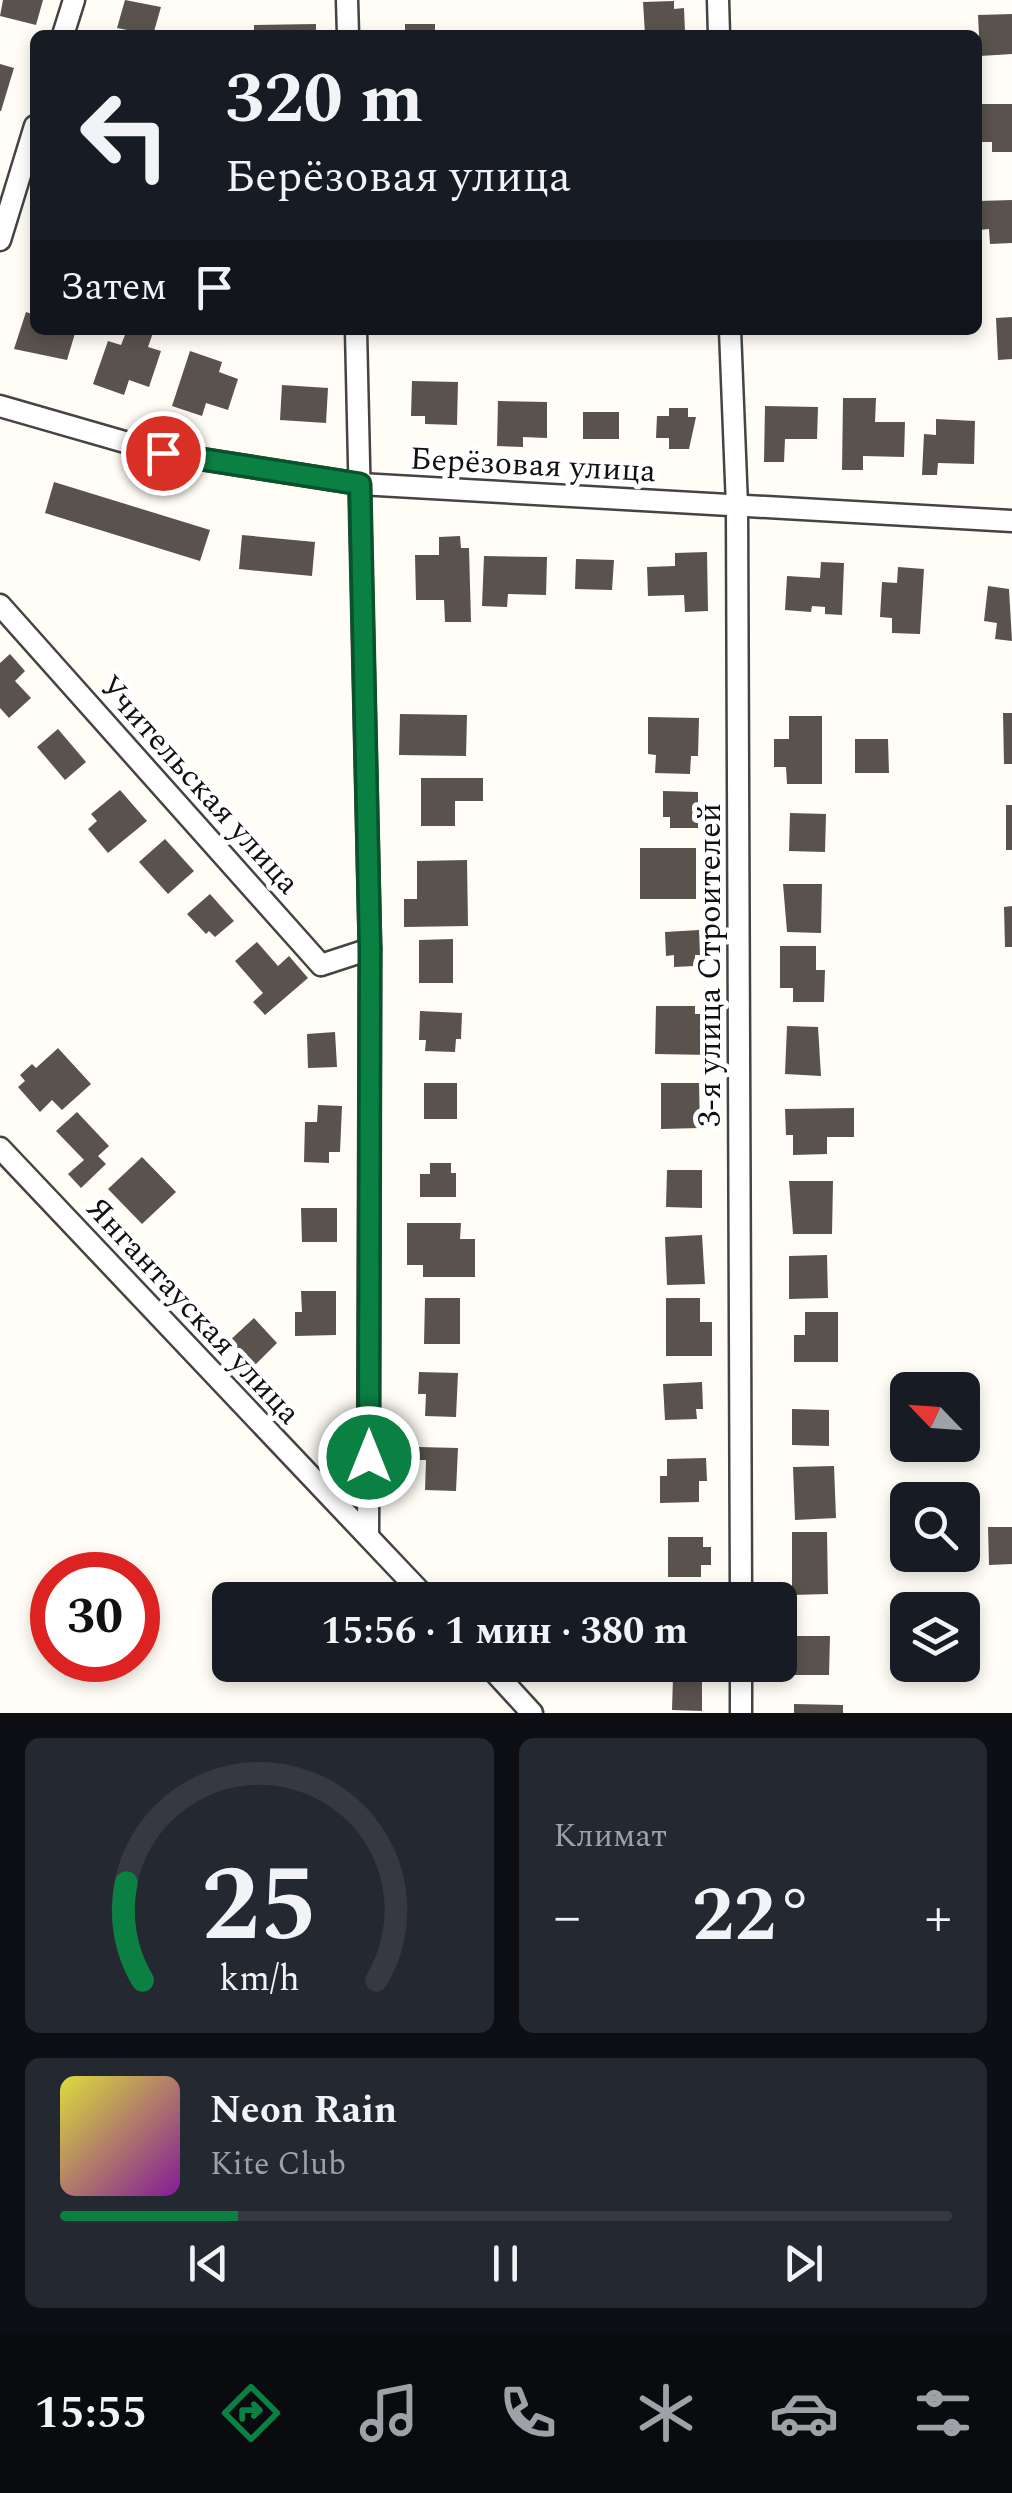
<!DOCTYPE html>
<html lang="ru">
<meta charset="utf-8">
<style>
:root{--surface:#171b24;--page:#242831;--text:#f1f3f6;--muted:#9ea1a6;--line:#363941;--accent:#0b8043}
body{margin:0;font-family:Spectral,serif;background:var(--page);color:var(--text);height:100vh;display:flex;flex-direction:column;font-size:38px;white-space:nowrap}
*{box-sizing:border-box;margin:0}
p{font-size:32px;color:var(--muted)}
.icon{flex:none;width:55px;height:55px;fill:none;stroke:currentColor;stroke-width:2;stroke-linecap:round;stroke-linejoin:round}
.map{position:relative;height:1713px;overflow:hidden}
.details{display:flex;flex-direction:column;gap:25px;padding:25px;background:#0d0f14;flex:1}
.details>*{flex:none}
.top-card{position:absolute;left:30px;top:30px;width:952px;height:305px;border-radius:15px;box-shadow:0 5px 15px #0003;background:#171b24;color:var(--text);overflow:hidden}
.needle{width:65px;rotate:295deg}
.buttons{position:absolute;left:890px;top:1372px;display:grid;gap:20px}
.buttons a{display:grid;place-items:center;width:90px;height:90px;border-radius:15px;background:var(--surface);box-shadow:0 5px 15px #0003;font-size:50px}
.speed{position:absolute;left:30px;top:1552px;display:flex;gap:20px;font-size:50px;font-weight:700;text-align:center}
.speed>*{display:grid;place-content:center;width:130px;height:130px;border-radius:50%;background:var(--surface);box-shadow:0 5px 15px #0003;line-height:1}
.speed .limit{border:15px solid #d22;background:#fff;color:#111}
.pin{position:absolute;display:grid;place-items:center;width:85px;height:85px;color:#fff;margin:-42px;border:5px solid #fff;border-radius:50%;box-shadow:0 2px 10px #0007}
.me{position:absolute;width:110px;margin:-55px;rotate:0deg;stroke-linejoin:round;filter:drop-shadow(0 0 8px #0008)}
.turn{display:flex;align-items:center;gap:35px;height:210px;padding:0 30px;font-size:45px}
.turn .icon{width:130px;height:130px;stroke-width:2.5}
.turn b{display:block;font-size:70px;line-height:85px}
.then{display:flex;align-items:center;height:95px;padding:0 30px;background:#0003;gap:20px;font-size:38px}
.big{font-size:75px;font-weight:700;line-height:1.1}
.details .widget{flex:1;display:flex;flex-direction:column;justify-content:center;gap:15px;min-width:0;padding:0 35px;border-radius:15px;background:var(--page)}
.details .dial{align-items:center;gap:0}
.dial svg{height:260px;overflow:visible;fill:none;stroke:var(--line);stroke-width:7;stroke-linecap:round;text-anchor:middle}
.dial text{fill:var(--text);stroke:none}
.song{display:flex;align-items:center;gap:30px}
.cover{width:120px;height:120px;border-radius:15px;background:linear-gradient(135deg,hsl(60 70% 55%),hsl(290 70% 35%))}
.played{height:10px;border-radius:5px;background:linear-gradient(90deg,var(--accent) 20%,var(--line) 20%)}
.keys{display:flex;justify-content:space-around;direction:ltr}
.heat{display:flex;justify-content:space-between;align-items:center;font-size:55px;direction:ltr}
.details .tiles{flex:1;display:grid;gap:25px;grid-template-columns:1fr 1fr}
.widget:last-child{grid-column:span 2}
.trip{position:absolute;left:212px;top:1582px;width:585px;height:100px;border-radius:15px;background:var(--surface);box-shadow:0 5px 15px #0003;font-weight:700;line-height:100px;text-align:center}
.tab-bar{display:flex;height:160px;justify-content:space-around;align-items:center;background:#090b0e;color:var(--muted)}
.tab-bar .icon{width:70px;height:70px}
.tab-bar .selected{color:var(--accent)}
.tab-bar b{font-size:45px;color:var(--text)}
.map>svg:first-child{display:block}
.building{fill:#5a524d}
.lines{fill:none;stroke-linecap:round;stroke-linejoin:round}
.street-casing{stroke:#444;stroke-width:25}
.street{stroke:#fff;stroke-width:20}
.route-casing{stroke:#07532c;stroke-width:25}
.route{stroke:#0b8043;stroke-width:18}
.labels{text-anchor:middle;stroke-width:10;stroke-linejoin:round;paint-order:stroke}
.street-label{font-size:32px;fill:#111;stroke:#fff}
</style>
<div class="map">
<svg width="1012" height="1713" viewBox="0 0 1012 1713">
<rect width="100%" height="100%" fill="#fffdf5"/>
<!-- building -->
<g class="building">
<polygon points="3,0 43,0 36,25 0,16"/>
<polygon points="125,0 161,7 153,35 117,28"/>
<polygon points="674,1 674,9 684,8 685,32 645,34 643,2"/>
<polygon points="1012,14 1012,54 980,56 978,15"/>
<polygon points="316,24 316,35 254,35 254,25"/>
<rect x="405" y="24" width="30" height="11"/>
<polygon points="0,64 14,68 1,111 0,111"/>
<polygon points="978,104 1012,104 1012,152 992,152 992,142 978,142"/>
<polygon points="1012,200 1012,243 990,244 989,229 979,230 979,201"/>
<polygon points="26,312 35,315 35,330 76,330 67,360 14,349"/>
<polygon points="1012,317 1012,359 998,360 996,318"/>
<polygon points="127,330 154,330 148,347 161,351 149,387 129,380 124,395 93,384 108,341 121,345"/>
<polygon points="190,351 222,362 219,372 238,379 228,410 206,403 202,416 172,406"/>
<polygon points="412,381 458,382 457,425 425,424 425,416 411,416"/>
<polygon points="282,385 328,388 326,423 280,420"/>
<polygon points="843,398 876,398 875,422 905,422 904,457 863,456 863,470 842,470"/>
<polygon points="498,401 547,402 547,438 523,437 523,447 497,446"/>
<polygon points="765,406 818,407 817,439 785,439 784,462 764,462"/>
<polygon points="669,408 688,408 688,417 696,417 689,449 669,449 669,438 656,438 657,416 669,416"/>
<rect x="583" y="412" width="36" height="27"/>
<polygon points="936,419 975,421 974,464 938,463 937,475 922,475 924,434 936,435"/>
<polygon points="54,482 210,530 200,561 45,513"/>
<polygon points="242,535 315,542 312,576 239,569"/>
<polygon points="460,536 461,548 469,548 471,622 445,622 444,600 416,600 415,555 439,555 439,537"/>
<polygon points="707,552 708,611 685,612 684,595 648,596 647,567 675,566 675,553"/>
<polygon points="484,556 547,557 546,595 508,594 507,607 482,606"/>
<polygon points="576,559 614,560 612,590 575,589"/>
<polygon points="821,562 844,563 842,615 825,614 825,607 812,606 811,612 785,610 787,576 820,578"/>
<polygon points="898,567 924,569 920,634 892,633 892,618 880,617 882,582 897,583"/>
<polygon points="988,586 1009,589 1012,641 995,639 997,623 984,621"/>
<polygon points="10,654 25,671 15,681 31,698 9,718 0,708 0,663"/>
<polygon points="1003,713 1012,713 1012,764 1004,764"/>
<polygon points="400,714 467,715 466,756 399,755"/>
<polygon points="789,716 822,716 822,784 787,784 786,767 774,767 774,739 789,739"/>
<polygon points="648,717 699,718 698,756 691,756 690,774 655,773 656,755 648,754"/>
<polygon points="58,729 86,762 65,780 37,747"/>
<polygon points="855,739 888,739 889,773 855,773"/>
<polygon points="421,778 483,778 483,801 455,801 455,826 421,826"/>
<polygon points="120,790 147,821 108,853 88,829 97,821 91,814"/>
<polygon points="663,791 698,792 698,828 670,828 670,817 663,817"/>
<rect x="1006" y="805" width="6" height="45"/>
<polygon points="790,813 826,814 825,852 789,851"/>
<polygon points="165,839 194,871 168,894 139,862"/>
<rect x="640" y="848" width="56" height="51"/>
<polygon points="467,860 468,926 404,927 404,899 417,899 417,861"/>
<polygon points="783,884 822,884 821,933 787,932"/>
<polygon points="210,894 234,921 215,937 209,931 206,934 187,914"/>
<polygon points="1012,906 1012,947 1005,947 1004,907"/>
<polygon points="699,930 700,955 695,955 695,966 674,967 674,955 666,956 665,932"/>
<polygon points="453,939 453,983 419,983 419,940"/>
<polygon points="257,942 278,966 289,956 308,978 265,1015 253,1002 263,993 235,961"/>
<polygon points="780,946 816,946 816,970 825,970 824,1002 793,1002 793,988 780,988"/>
<polygon points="656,1006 695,1006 695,1014 705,1014 711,1055 655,1054"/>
<polygon points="420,1011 462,1013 461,1039 456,1039 455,1052 425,1051 426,1040 419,1040"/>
<polygon points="787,1026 818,1027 821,1076 785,1074"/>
<polygon points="335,1032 337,1067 308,1068 307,1034"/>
<polygon points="58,1048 91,1084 62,1110 52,1100 40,1112 18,1087 25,1081 20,1075 32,1064 36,1068"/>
<rect x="424" y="1083" width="33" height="36"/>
<polygon points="661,1083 699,1083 700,1128 661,1129"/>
<polygon points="318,1105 342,1106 340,1152 329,1152 329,1163 304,1162 305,1122 317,1122"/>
<polygon points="854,1108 854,1137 827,1137 827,1154 793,1155 793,1135 786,1135 785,1109"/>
<polygon points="77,1112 109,1146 98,1156 106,1164 81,1188 68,1174 84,1160 56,1131"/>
<polygon points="142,1157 176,1192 142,1224 108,1189"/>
<polygon points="430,1163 451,1163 451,1173 456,1173 456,1197 420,1197 420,1174 430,1174"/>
<polygon points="667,1170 702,1170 702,1208 666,1207"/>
<polygon points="789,1181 833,1181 832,1234 793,1234"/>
<polygon points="301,1208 337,1208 337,1242 302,1242"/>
<polygon points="407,1223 461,1223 460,1239 475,1239 475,1277 423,1277 423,1265 407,1265"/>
<polygon points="702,1235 705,1284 667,1285 665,1237"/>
<polygon points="827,1255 828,1298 789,1299 789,1256"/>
<polygon points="301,1291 336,1291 336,1335 295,1336 295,1312 302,1312"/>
<polygon points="425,1298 460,1298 460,1344 424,1344"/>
<polygon points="666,1298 700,1298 700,1322 712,1322 712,1356 666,1356"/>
<polygon points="805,1312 838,1312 838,1362 794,1362 794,1335 805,1335"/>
<polygon points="254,1318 277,1343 251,1369 227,1343"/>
<polygon points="419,1372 458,1373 456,1417 425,1416 426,1394 418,1394"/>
<polygon points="702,1382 703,1409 696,1409 697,1419 665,1420 663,1384"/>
<polygon points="792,1409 829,1410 829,1446 792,1445"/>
<polygon points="419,1447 458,1448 456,1491 425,1490 426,1460 419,1460"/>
<polygon points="706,1458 707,1481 699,1481 699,1502 660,1503 660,1476 667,1476 667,1459"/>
<polygon points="834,1466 836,1518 795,1520 793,1467"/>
<polygon points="988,1527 1012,1527 1012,1564 989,1565"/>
<polygon points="792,1532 827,1532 828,1594 792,1595"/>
<polygon points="668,1537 703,1537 703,1547 711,1547 711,1565 701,1565 701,1577 668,1577"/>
<polygon points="792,1636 830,1636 829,1675 791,1675"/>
<polygon points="673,1677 702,1678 702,1711 672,1710"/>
<polygon points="794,1704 843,1705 843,1713 794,1713"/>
</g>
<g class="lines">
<defs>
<g id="street">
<polyline points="347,0 348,35"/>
<polyline points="718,0 719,35"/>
<polyline points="63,35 74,0"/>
<polyline points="0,240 35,126"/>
<polyline points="356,330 370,949 368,1535"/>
<polyline points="730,330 737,506 741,1600"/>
<polyline points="0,406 163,453 360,484 1012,521"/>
<polyline points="0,605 321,965 370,949"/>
<polyline points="0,1148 428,1600"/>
<polyline points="488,1665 532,1713"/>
<polyline points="741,1665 741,1713"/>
</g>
</defs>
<!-- street casing -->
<use href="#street" class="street-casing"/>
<!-- street -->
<use href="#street" class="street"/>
</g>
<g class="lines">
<defs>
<polyline id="route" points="163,453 360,484 370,949 369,1457"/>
</defs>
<!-- route casing -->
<use href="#route" class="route-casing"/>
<!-- route -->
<use href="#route" class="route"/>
</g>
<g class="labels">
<!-- street labels -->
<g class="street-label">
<text transform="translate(533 464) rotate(3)" y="11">Берёзовая улица</text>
<text transform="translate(200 784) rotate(48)" y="11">Учительская улица</text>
<text transform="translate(709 965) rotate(-90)" y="11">3-я улица Строителей</text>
<text transform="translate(194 1310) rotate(47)" y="11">Янгантауская улица</text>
</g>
</g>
</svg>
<div class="buttons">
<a><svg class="needle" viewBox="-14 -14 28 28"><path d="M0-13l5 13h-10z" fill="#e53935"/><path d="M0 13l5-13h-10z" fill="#9ea1a6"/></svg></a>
<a><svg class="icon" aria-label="search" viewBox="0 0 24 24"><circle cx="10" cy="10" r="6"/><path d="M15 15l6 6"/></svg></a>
<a><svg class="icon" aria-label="layers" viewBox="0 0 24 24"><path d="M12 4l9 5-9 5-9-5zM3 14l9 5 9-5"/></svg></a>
</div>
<div class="speed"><div class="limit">30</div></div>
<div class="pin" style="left:163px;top:453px;background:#d93025"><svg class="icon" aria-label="arrive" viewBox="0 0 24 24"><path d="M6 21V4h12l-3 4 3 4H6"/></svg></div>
<svg class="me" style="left:369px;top:1457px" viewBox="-20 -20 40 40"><circle r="17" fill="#0b8043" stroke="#fff" stroke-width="3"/><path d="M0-11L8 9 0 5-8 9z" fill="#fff"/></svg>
<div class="trip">15:56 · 1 мин · 380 m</div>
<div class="top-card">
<div class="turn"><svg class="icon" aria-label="left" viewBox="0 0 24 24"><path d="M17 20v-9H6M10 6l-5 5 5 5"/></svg><div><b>320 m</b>Берёзовая улица</div></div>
<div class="then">Затем<svg class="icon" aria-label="arrive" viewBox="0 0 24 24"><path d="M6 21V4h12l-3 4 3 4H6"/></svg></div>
</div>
</div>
<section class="details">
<div class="tiles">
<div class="widget dial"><svg viewBox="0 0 100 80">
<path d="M14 69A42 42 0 1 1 86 69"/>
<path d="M14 69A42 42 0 0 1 9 39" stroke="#0b8043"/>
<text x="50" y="56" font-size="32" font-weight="700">25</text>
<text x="50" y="72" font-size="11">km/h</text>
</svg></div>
<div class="widget"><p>Климат</p>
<div class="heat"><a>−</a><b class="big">22°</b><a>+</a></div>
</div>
<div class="widget">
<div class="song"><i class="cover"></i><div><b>Neon Rain</b><p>Kite Club</p></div></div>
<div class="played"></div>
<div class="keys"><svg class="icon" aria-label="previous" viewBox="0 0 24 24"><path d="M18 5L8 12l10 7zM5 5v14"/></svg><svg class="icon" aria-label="pause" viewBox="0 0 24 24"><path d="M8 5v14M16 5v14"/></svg><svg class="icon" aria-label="next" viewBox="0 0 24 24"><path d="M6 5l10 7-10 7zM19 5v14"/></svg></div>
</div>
</div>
</section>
<nav class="tab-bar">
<b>15:55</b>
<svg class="icon selected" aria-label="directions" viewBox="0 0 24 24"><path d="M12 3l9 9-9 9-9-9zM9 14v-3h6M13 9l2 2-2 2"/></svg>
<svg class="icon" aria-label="music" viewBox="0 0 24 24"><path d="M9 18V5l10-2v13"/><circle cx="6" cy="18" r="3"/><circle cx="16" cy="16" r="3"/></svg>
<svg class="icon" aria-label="phone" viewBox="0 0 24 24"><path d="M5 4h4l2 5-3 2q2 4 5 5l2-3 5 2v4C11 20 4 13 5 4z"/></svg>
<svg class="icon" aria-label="climate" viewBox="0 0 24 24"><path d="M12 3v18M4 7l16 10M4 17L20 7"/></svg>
<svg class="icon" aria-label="car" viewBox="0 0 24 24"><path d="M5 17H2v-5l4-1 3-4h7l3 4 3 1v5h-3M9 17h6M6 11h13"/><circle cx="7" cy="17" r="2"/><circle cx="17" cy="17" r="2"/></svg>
<svg class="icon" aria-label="filters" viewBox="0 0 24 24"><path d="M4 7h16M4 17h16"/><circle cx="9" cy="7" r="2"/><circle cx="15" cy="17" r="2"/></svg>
</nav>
